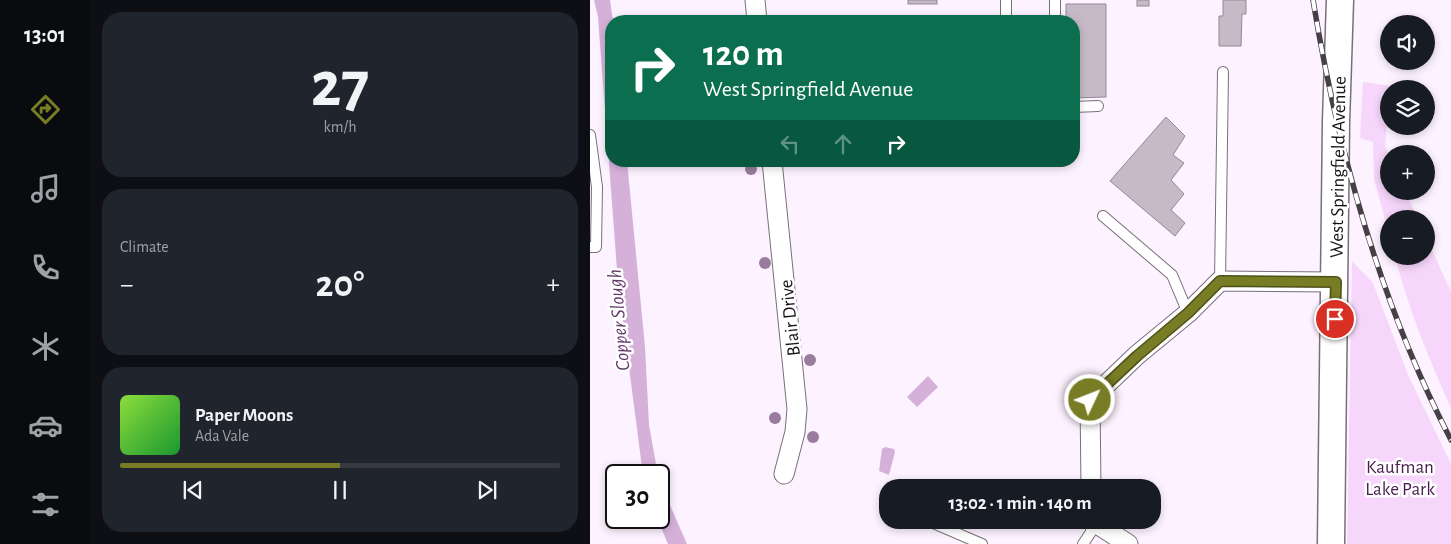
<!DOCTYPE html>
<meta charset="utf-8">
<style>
:root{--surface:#171b24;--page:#20242c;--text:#f1f3f6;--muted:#9ea1a6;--line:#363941;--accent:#777c25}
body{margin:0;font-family:"Alegreya Sans",sans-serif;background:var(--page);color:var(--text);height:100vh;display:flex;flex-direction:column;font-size:19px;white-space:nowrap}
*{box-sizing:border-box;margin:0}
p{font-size:16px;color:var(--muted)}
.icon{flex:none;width:28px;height:28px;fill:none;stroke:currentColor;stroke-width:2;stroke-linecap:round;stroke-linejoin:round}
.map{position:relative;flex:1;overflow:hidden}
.details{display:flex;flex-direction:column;gap:12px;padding:12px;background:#0d0f14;width:500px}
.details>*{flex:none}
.top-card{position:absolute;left:15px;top:15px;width:475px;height:152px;border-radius:20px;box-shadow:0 2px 8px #0003;background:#0b6e4f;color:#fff;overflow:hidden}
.controls{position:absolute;left:790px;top:15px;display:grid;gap:10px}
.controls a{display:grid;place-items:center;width:55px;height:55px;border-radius:50%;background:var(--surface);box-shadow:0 2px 8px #0003;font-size:25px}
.speed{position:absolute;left:15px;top:464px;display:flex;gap:10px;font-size:25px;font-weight:700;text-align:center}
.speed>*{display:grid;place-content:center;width:65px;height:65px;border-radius:50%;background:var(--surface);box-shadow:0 2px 8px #0003;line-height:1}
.speed .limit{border:2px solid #111;border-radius:8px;background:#fff;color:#111}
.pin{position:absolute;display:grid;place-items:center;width:42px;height:42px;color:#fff;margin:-21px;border:2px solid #fff;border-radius:50%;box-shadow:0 1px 5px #0007}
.me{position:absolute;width:55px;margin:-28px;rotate:47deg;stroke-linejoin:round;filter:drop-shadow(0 0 4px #0008)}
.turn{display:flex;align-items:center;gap:18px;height:105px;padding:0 15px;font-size:22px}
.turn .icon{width:65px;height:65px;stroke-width:2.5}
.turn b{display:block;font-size:35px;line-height:42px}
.lanes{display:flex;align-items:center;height:48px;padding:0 15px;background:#0003;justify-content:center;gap:25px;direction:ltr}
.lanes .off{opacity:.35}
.big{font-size:38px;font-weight:700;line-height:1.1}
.details .card{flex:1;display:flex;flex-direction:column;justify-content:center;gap:8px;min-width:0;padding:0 18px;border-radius:20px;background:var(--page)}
.details .dial{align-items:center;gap:0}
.dial b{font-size:65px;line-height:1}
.song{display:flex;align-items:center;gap:15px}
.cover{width:60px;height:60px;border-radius:8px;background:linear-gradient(135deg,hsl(90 70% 55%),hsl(130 70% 35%))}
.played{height:5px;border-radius:2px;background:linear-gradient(90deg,var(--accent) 50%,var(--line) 50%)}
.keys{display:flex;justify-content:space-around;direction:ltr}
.heat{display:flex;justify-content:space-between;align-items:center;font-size:28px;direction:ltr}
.trip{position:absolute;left:289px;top:479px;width:282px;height:50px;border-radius:20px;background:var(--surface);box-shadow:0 2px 8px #0003;font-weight:700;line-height:50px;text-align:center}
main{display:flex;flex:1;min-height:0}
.tabs{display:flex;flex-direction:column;width:90px;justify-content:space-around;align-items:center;background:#090b0e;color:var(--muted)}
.tabs .icon{width:35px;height:35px}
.tabs .selected{color:var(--accent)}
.tabs b{font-size:22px;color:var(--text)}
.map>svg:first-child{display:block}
.green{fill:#f6d6fa}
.water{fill:#d5b1da}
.building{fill:#c5bac6;stroke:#938994}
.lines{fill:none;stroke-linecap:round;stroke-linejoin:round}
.lane-casing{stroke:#796f7a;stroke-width:12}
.street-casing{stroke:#796f7a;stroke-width:21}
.secondary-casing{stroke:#796f7a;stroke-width:29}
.lane{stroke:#fff;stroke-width:10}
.street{stroke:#fff;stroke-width:19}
.secondary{stroke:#fff;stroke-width:26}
.rail-casing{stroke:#454046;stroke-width:5.5}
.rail{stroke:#fff;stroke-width:4;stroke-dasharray:11;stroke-linecap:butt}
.tree{fill:#9a7d9e}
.route-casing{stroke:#4d5118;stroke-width:12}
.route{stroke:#777c25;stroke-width:9}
.labels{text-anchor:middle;stroke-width:5;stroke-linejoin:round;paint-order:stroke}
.street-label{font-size:19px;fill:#171317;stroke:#fff}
.park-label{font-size:19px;fill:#491d4f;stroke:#fff}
.water-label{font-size:20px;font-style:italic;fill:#66396d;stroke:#fff}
</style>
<main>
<nav class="tabs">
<b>13:01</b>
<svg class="icon selected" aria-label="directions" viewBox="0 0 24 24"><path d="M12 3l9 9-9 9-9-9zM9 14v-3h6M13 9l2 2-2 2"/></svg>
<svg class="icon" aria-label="music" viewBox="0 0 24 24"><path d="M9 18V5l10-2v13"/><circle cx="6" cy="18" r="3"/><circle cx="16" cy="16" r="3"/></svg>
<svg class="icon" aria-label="phone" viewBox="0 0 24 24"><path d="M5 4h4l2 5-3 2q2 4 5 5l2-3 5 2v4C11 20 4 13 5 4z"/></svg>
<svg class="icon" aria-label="climate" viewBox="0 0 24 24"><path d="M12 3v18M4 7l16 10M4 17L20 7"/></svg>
<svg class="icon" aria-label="car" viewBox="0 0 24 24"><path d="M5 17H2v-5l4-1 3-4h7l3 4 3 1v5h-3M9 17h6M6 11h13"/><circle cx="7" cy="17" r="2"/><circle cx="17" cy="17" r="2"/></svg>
<svg class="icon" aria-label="filters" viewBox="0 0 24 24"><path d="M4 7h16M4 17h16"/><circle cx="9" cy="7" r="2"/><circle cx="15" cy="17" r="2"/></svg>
</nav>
<section class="details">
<div class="card dial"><b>27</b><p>km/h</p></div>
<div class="card"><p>Climate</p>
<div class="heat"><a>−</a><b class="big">20°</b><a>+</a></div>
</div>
<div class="card">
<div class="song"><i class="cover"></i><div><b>Paper Moons</b><p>Ada Vale</p></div></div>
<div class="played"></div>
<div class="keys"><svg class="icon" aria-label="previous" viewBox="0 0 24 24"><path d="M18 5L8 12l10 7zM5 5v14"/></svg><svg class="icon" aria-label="pause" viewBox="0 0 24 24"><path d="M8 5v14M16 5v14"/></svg><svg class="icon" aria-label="next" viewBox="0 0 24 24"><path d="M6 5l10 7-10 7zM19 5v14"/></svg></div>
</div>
</section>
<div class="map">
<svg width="861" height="544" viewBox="0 0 861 544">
<rect width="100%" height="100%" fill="#fdf2ff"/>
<!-- green -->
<g class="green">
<polygon points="773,82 822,89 799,89 799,119 797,122 795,146 799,154 799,191 815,191 828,219 799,219 799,234 784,179 783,142 770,138"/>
<path d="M 836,237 L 861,292 L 861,408 C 839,359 818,308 805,256 L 836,256 Z"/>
<polygon points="762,261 783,283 818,375 861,464 861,544 757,544"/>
</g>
<!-- water -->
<g class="water">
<polygon points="4,0 20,0 23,21 21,21 21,161 37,161 55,347 59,425 68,475 53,475 28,283 8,17"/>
<polygon points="338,376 348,387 327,407 317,397"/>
<polygon points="295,447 304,449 305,452 299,475 289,471 292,449"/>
<polygon points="69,480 97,544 78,544 67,518 69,518"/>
</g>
<!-- building -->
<g class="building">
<rect x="318" y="0" width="29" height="4"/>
<rect x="547" y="0" width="12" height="6"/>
<polygon points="633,0 656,0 656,14 652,14 651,46 629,46 629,16 633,16"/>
<polygon points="476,4 516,4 516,97 484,98 484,21 476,21"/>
<polygon points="576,117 595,136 583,155 594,163 581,180 594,194 581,210 595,223 585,236 520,181"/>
</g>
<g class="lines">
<defs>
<g id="lane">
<polyline points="416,0 416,21"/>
<polyline points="465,0 465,21"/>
<polyline points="484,107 508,106"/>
<polyline points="0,135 7,187 6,247 0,247"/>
<polyline points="513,216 582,275 598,313"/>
<polyline points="630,281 633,72"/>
<polyline points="336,520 392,544"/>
<polyline points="493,544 501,532 501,520"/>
</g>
<g id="street">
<polyline points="165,0 167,21"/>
<polyline points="182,161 207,409 205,432 194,474"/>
<polyline points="501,488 500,400 547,355 598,313 630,281 746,282"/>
<polyline points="501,520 538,544"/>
</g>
<polyline id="secondary" points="741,544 746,122 750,0"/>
</defs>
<!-- lane casing -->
<use href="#lane" class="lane-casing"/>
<!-- street casing -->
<use href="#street" class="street-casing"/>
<!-- secondary casing -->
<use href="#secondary" class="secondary-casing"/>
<!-- lane -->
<use href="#lane" class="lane"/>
<!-- street -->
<use href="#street" class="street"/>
<!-- secondary -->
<use href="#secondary" class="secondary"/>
<defs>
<path id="rail" d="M 723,0 C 748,152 790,303 861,440"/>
</defs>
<!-- rail casing -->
<use href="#rail" class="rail-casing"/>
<!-- rail -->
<use href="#rail" class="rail"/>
</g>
<!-- trees -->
<g class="tree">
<circle cx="161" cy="169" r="6"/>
<circle cx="175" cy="263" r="6"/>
<circle cx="220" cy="360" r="6"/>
<circle cx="185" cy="418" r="6"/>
<circle cx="223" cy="437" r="6"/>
</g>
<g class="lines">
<defs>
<polyline id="route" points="500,400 547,356 598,313 630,281 746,282 745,319"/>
</defs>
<!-- route casing -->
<use href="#route" class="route-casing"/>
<!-- route -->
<use href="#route" class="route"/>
</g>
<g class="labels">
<!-- street labels -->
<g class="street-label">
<text transform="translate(747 167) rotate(-89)" y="7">West Springfield Avenue</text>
<text transform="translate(199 318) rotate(-96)" y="7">Blair Drive</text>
</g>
<!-- park labels -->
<g class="park-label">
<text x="810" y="473">Kaufman<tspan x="810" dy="22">Lake Park</tspan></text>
</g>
<!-- water labels -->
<g class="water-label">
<text transform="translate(28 320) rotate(-95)" y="7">Copper Slough</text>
</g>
</g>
</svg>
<div class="controls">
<a><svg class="icon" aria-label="sound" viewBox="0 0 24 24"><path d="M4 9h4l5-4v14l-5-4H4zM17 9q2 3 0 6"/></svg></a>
<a><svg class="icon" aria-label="layers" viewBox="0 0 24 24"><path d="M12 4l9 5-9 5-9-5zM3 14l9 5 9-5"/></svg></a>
<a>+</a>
<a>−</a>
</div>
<div class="speed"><div class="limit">30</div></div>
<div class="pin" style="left:745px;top:319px;background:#d93025"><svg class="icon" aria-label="arrive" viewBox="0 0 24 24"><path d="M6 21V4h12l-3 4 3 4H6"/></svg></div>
<svg class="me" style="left:500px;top:400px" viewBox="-20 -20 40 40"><circle r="17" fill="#777c25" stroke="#fff" stroke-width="3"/><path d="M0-11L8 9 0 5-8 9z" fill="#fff"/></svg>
<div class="trip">13:02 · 1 min · 140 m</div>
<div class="top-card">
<div class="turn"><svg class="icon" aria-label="right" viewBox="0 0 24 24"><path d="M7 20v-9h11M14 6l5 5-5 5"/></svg><div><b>120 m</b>West Springfield Avenue</div></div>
<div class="lanes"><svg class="icon off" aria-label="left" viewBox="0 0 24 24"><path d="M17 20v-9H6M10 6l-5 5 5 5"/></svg><svg class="icon off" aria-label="ahead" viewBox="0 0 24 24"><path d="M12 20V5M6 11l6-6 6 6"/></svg><svg class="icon" aria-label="right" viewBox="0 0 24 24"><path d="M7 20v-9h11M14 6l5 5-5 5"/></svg></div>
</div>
</div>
</main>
